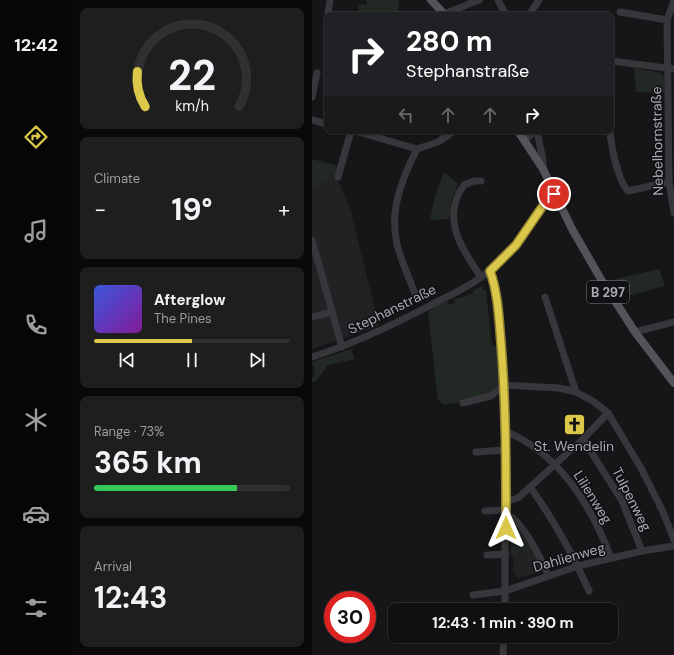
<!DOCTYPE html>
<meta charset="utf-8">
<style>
:root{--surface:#101011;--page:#1e1e1f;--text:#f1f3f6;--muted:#9c9d9f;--line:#303031;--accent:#dbc749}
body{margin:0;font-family:"DM Sans",sans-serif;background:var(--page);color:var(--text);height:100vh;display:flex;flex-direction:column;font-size:15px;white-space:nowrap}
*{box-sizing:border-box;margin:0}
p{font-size:13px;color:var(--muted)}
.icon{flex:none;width:22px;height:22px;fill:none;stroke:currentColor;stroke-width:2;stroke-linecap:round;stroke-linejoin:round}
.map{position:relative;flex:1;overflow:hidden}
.drawer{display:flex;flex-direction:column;gap:8px;padding:8px;background:#090909;width:240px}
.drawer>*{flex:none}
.guide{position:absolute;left:12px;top:12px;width:290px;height:122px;border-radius:8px;box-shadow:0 1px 3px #0004,0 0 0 1px var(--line);background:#202124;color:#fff;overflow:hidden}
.speed{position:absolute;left:12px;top:591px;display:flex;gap:8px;font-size:20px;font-weight:700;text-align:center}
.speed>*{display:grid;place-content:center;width:52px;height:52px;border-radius:50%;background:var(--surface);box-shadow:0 1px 3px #0004,0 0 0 1px var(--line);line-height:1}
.speed .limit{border:6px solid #d22;background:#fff;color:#111}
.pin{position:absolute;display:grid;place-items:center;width:34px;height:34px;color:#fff;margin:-17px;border:2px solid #fff;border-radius:50%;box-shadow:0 1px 4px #0007}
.me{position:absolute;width:44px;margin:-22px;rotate:0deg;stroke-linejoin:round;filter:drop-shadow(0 0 3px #0008)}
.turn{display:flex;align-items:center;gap:14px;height:84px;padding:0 16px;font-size:18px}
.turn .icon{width:52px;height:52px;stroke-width:2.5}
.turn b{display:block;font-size:28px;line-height:34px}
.lanes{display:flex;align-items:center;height:38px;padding:0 16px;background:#0003;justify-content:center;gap:20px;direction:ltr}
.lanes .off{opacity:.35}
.big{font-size:30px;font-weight:700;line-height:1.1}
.drawer .card{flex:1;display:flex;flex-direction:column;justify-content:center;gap:6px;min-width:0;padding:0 14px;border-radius:8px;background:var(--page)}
.drawer .dial{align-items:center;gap:0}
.dial svg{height:104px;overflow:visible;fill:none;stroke:var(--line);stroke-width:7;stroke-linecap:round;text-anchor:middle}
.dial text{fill:var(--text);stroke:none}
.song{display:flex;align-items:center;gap:12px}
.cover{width:48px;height:48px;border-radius:6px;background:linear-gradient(135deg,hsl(230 70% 55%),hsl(290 70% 35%))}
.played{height:4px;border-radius:2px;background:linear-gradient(90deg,var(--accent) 50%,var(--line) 50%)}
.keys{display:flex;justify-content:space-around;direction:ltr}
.heat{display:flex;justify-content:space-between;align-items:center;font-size:22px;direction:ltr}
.charge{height:6px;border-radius:3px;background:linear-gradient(90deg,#34c759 73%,var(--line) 0)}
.trip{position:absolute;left:76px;top:603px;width:230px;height:40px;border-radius:8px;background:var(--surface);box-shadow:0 1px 3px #0004,0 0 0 1px var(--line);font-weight:700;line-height:40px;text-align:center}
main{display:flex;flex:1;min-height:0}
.tab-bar{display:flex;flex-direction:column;width:72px;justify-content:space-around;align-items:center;background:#060607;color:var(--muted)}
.tab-bar .icon{width:28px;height:28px}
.tab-bar .current{color:var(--accent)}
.tab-bar b{font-size:18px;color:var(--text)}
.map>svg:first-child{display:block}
.built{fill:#222124}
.green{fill:#222824}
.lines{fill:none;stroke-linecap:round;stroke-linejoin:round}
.minor{stroke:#37373b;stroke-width:7}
.major{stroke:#53535a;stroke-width:8}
.route-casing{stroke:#8e812f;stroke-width:10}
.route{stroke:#dbc749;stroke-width:7}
.labels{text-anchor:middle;stroke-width:3;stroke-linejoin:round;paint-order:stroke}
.shield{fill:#111012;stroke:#7b7c84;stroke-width:1}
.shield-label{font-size:13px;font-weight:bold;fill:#a9aab5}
.street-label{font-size:14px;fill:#a9aab5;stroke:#111012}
.poi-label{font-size:14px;fill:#a9aab5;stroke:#111012}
</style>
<main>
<nav class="tab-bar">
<b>12:42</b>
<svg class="icon current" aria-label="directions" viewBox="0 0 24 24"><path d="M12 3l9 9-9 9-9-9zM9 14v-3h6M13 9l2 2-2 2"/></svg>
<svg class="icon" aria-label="music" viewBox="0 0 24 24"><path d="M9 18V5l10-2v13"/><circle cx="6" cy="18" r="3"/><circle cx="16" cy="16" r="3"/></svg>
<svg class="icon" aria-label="phone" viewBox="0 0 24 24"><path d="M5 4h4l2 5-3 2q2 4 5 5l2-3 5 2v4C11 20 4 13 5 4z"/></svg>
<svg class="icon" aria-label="climate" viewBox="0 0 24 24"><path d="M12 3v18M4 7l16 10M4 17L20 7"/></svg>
<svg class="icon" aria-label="car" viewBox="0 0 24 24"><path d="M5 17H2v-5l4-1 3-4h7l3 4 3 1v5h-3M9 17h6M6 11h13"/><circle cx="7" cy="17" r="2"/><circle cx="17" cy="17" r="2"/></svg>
<svg class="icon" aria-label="filters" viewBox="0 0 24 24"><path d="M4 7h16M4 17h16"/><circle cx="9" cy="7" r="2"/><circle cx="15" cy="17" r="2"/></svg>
</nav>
<section class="drawer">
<div class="card dial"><svg viewBox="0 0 100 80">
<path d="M14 69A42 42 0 1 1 86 69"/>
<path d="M14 69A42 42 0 0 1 8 42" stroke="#dbc749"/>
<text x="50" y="56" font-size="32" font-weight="700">22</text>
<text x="50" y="72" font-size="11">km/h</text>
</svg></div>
<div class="card"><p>Climate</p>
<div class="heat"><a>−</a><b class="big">19°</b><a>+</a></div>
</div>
<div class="card">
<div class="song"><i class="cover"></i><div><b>Afterglow</b><p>The Pines</p></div></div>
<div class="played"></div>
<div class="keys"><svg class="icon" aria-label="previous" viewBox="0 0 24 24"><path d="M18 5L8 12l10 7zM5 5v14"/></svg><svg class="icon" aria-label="pause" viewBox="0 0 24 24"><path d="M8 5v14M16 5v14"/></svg><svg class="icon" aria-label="next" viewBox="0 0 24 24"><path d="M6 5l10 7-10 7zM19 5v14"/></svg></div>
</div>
<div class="card"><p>Range · 73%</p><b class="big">365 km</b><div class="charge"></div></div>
<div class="card"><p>Arrival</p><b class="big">12:43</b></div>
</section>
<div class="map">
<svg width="362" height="655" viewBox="0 0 362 655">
<rect width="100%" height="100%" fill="#161517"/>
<!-- built -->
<g class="built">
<polygon points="0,159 26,166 24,175 39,212 67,326 0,349"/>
<polygon points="221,551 229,564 227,572 207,578 200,571 202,560 199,555"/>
</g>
<!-- green -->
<g class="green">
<polygon points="55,0 87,0 86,10 93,12 93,15 46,15 47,4 55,5"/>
<polygon points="322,68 350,73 352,78 352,93 324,92"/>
<polygon points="0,159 26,166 23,176 0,189"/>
<polygon points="132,172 146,184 139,202 137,219 118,220 122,199"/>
<polygon points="347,269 353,286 305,299 295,281"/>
<path d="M 171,286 L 171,290 L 174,290 L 179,340 L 181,346 L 185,346 L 187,385 C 181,396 143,405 131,404 L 126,400 L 125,394 L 116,311 L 135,300 L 137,304 L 143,303 L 142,299 L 156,296 L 156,294 L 161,293 L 161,290 Z"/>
<polygon points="39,349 43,359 16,365 5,380 0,383 0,378 3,375 0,362"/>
<polygon points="202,522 221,551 199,555 199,523"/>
</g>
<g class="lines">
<!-- minor -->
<g class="minor">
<polyline points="186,0 194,15"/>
<polyline points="362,1 355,20 357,182 362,213"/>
<polyline points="308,12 355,20"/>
<polyline points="132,14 167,0"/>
<polyline points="16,15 18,0"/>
<polyline points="217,15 227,0"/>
<polyline points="299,61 362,69"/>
<polyline points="0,97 5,73"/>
<polyline points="0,120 15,124"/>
<polyline points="43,131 105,149 126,142 142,131"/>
<polyline points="225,131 231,160 231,169"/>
<path d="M 298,131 C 299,146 306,181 316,191 L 357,182"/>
<polyline points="212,140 224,131"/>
<polyline points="26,177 39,131"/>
<polyline points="0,240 30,347"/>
<polyline points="178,271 182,285 187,326 193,385 193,610"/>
<path d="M 169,277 C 150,249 128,218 152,185 L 162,181 L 169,181"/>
<path d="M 103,294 C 97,277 89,261 85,244 C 77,210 90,179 105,149"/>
<polyline points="233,297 264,392"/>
<polyline points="0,317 20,312"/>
<polyline points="323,332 362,322"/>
<path d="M 0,357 C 41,344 79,326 117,306 C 142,293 169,281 189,261 C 208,242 221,219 237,197 L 242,193"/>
<polyline points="151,403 179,396 193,385 247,388 264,392 281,401 296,413 329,468 351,512 362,540"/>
<path d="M 193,431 C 247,453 279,505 299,558"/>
<polyline points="271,439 310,501 330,551"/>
<polyline points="164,452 193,450"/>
<path d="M 218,487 C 243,521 260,553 277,591"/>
<polyline points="194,499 199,500 206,498 271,439 296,413"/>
<polyline points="173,511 194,510"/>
<path d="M 194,515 C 207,514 232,564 236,576"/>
<polyline points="175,555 194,554"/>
<polyline points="161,595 193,591 266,566 330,551 362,546"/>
<polyline points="191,655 192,636"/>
</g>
<!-- major -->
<g class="major">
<polyline points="119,0 133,15"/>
<polyline points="206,131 231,169 260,229 290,281 323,332 362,383"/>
</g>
</g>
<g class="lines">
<defs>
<path id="route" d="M 194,528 C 194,467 194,404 189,343 C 187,319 186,293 178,271 L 204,245 L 237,197 L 242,194"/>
</defs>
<!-- route casing -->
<use href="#route" class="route-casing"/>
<!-- route -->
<use href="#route" class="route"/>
</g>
<!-- icons -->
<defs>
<symbol id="church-square" viewBox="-11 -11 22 22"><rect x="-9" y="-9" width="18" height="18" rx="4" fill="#dbc749" stroke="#111012"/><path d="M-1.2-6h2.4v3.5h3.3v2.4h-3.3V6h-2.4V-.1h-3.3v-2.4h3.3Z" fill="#111"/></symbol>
</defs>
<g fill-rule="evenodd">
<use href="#church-square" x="250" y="412" width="25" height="25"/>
</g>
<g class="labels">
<!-- shield labels -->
<rect class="shield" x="275" y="281" width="42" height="22" rx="3"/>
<g class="shield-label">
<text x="296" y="297">B 297</text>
</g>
<!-- street labels -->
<g class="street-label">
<text transform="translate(345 141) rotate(-91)" y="5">Nebelhornstraße</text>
<text transform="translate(80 309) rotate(-26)" y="5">Stephanstraße</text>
<text transform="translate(281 497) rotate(58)" y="5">Lilienweg</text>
<text transform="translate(320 499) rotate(63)" y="5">Tulpenweg</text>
<text transform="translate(257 557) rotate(-16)" y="5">Dahlienweg</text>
</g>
<!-- poi labels -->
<g class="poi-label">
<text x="262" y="451">St. Wendelin</text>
</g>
</g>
</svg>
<div class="speed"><div class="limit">30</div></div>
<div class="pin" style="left:242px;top:194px;background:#d93025"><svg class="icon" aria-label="arrive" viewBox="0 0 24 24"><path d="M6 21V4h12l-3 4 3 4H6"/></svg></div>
<svg class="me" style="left:194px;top:528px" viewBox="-20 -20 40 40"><path d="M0-17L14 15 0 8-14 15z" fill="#dbc749" stroke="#fff" stroke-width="4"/></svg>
<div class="trip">12:43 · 1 min · 390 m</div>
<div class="guide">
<div class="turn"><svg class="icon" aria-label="right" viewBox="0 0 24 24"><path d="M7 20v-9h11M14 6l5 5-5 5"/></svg><div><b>280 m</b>Stephanstraße</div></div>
<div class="lanes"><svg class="icon off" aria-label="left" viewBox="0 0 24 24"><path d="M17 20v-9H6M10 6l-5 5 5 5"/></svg><svg class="icon off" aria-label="ahead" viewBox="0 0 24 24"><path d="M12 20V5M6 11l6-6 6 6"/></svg><svg class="icon off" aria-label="ahead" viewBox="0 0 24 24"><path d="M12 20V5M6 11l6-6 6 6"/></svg><svg class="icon" aria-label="right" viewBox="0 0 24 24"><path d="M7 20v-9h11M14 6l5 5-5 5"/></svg></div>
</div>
</div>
</main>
